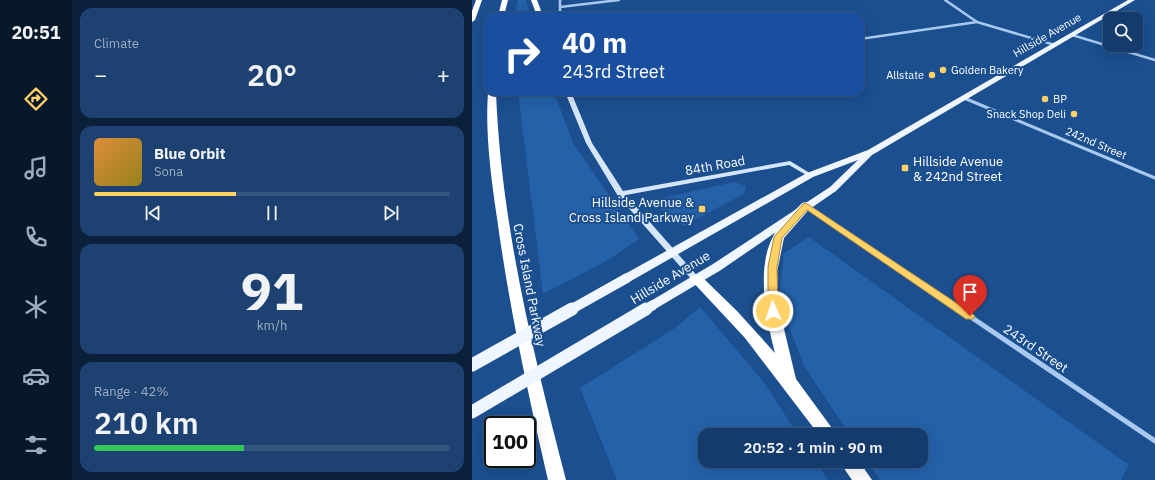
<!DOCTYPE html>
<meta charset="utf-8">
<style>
:root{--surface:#143b6b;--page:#1d4271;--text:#f1f3f6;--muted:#9dadc1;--line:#33557e;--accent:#ffd166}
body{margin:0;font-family:"IBM Plex Sans",sans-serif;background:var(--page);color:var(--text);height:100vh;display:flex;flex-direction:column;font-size:15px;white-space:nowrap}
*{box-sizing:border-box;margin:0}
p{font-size:13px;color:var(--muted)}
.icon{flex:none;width:22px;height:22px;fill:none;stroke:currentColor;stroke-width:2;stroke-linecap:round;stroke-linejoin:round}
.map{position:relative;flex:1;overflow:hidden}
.details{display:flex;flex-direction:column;gap:8px;padding:8px;background:#0b203b;width:400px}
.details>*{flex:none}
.banner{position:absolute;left:12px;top:12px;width:380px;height:84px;border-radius:12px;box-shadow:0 4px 16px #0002,0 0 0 1px var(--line);background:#1a4fa0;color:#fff;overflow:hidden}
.controls{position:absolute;left:631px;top:12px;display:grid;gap:8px}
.controls a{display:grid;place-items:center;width:40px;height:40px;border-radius:8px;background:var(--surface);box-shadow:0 4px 16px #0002,0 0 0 1px var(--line);font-size:20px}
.speed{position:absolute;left:12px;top:416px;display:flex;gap:8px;font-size:20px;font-weight:700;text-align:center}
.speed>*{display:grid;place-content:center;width:52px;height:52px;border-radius:50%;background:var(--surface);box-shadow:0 4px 16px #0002,0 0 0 1px var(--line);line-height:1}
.speed .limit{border:2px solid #111;border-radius:6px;background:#fff;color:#111}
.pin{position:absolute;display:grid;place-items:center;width:34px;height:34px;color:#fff;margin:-41px -17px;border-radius:50% 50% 50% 0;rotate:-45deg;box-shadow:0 0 4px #0007}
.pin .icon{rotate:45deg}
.me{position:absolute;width:44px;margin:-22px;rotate:357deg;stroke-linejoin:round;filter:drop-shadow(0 0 3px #0008)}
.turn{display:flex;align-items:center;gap:14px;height:84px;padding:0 12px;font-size:18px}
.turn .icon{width:52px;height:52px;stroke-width:2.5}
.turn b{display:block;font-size:28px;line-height:34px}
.big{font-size:30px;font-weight:600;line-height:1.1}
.details .card{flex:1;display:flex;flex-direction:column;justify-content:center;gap:6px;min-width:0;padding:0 14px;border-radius:12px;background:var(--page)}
.details .dial{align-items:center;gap:0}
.dial b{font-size:52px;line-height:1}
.song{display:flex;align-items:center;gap:12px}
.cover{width:48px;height:48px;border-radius:6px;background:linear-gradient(135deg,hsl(30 70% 55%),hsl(50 70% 35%))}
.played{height:4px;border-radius:2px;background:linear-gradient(90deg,var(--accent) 40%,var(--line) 40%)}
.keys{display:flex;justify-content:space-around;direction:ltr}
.heat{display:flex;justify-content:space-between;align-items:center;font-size:22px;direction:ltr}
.charge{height:6px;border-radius:3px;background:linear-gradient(90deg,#34c759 42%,var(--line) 0)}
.trip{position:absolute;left:226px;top:428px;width:230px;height:40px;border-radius:12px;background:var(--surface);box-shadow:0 4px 16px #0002,0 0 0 1px var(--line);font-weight:600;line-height:40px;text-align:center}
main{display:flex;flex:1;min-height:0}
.menu{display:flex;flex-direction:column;width:72px;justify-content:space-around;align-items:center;background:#08182b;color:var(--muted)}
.menu .icon{width:28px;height:28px}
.menu .selected{color:var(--accent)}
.menu b{font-size:18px;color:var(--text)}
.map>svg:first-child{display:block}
.green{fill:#2461a8}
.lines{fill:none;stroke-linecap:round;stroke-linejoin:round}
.street-far3{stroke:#a9c9ee;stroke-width:2.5}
.street-far2{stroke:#a9c9ee;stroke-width:3}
.street-far1{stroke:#a9c9ee;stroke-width:4}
.street{stroke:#a9c9ee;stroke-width:5}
.secondary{fill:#d6e6fa;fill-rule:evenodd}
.primary{fill:#f0f6ff;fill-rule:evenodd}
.highway{fill:#fff;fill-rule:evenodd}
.primary-bridge-far1{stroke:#f0f6ff;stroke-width:10}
.primary-bridge{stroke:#f0f6ff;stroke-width:13}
.route{fill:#ffd166;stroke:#a68842}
.poi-dot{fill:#ffd166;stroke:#1b4f8f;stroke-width:1.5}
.labels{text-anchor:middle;stroke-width:4;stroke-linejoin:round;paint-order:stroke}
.far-street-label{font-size:11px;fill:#fff;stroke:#1b4f8f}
.far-poi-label{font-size:11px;fill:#fff;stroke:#1b4f8f;text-anchor:start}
.poi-label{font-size:13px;fill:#fff;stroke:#1b4f8f;text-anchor:start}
.street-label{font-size:13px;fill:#fff;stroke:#1b4f8f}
</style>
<main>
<nav class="menu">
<b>20:51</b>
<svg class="icon selected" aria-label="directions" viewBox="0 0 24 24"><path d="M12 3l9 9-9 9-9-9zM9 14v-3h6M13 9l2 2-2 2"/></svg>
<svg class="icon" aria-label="music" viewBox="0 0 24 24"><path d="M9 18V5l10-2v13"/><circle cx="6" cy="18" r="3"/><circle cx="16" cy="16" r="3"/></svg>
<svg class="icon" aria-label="phone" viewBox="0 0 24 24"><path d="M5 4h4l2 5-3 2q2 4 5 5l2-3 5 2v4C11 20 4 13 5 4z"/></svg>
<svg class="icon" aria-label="climate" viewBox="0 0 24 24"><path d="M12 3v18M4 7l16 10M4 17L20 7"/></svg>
<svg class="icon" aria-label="car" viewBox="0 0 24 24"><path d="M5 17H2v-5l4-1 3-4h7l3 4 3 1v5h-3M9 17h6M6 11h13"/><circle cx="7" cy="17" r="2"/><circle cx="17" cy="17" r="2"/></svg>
<svg class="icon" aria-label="filters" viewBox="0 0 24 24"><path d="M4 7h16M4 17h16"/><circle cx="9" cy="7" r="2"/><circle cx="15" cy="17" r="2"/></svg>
</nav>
<section class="details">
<div class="card"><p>Climate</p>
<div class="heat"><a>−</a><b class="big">20°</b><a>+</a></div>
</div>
<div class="card">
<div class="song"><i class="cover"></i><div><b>Blue Orbit</b><p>Sona</p></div></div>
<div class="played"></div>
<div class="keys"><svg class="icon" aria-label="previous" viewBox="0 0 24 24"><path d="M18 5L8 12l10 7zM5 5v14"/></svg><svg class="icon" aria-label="pause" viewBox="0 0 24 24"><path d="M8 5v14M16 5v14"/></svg><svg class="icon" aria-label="next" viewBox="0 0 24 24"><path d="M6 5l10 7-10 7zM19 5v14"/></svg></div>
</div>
<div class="card dial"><b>91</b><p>km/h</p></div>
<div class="card"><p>Range · 42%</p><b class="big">210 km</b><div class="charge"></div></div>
</section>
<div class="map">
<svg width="683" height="480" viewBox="0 0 683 480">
<rect width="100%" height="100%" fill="#1b4f8f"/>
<!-- green -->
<g class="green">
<polygon points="46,0 54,0 59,16 42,16"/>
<polygon points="46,92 82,92 101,143 167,239 138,259 71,294"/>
<polygon points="262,182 274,186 272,194 211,226 178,201"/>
<polygon points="337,237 657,465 649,480 408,480 395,461 449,461 449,435 378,435 332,366 307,300 312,253"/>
<polygon points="228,307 291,381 326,435 233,435 233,461 343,461 356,480 145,480 108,388 203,328"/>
</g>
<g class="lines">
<!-- street-far3 -->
<g class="street-far3">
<polyline points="88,0 88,16"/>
<polyline points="473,0 505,22 583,45"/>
<polyline points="88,7 147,0"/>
<polyline points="600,35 683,60"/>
<polyline points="388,39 505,22"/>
</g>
<!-- street-far2 -->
<polyline class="street-far2" points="492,98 683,178"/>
<!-- street-far1 -->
<polyline class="street-far1" points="335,206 489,310"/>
<!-- street -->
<polyline class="street" points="487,309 683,441"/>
<!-- secondary -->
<polygon class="secondary" points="93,92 99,92 120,143 151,191 318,161 341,175 338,177 336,176 317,165 154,195 228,279 227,281 221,281 146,196 114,143"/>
<!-- primary -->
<polygon class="primary" points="656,0 663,0 400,155 364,191 249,270 185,308 181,309 177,308 175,305 177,302 241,264 358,187 386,160 341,177 159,281 151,281 150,278 151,275 335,173 396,150"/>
<!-- highway -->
<g class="highway">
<polygon points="4,0 10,0 3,20 0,22 0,11"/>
<polygon points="30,0 36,0 32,16 26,16"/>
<polygon points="59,0 65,0 71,16 65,16"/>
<path d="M 16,92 L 24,92 C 29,223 61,353 94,480 L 76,480 C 56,394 37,306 25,218 C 19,178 13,132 16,92 Z"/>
<path d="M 334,202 L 340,206 L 312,238 L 305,272 L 307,308 L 324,379 L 365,435 L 347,435 L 273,338 L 218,279 L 219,276 L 229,276 L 265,311 L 303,353 C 294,319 283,265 303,233 C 310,221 321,213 330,203 Z"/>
<polygon points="367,461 387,461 400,480 380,480"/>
</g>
<!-- primary-bridge-far1 -->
<g class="primary-bridge-far1">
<polyline points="98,310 155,278"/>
<polyline points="173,310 181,305"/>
</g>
<!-- primary-bridge -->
<g class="primary-bridge">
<polyline points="0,365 100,309"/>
<polyline points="0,412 174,309"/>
</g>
</g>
<!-- route -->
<polygon class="route" points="334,203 501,314 503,316 501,319 494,319 335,210 310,238 305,267 306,311 301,315 297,314 296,311 296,267 302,237 331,204"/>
<!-- markers -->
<g class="poi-dot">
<circle cx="471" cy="70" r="4"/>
<circle cx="460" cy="75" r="4"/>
<circle cx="573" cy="99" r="4"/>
<circle cx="602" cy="114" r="4"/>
<rect x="429" y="164" width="8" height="8" rx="2"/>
<rect x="226" y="205" width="8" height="8" rx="2"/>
</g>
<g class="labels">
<!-- far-street labels -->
<g class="far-street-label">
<text transform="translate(575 35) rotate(-30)" y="4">Hillside Avenue</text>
<text transform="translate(624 143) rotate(23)" y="4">242nd Street</text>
</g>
<!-- far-poi labels -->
<g class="far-poi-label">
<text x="479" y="74">Golden Bakery</text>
<text x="452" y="79" text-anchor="end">Allstate</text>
<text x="581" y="103">BP</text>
<text x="594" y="118" text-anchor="end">Snack Shop Deli</text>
</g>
<!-- poi labels -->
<g class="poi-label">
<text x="441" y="166">Hillside Avenue<tspan x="441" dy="15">&amp; 242nd Street</tspan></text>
<text x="222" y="207" text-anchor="end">Hillside Avenue &amp;<tspan x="222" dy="15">Cross Island Parkway</tspan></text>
</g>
<!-- street labels -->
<g class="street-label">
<text transform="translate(243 165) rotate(-10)" y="5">84th Road</text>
<text transform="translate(198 277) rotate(-31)" y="5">Hillside Avenue</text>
<text transform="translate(58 285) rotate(79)" y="5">Cross Island Parkway</text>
<text transform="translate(564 348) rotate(34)" y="5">243rd Street</text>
</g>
</g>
</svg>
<div class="controls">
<a><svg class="icon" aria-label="search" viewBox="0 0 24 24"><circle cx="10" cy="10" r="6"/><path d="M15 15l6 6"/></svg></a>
</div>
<div class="speed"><div class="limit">100</div></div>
<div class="pin" style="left:498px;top:316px;background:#d93025"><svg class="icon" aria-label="arrive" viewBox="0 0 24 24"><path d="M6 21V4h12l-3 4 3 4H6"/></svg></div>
<svg class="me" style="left:301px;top:311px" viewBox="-20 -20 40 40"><circle r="17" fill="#ffd166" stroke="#fff" stroke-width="3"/><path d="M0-11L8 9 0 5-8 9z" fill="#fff"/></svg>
<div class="trip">20:52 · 1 min · 90 m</div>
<div class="banner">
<div class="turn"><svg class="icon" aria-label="right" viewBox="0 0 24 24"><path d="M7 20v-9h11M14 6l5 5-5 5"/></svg><div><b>40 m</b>243rd Street</div></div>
</div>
</div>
</main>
